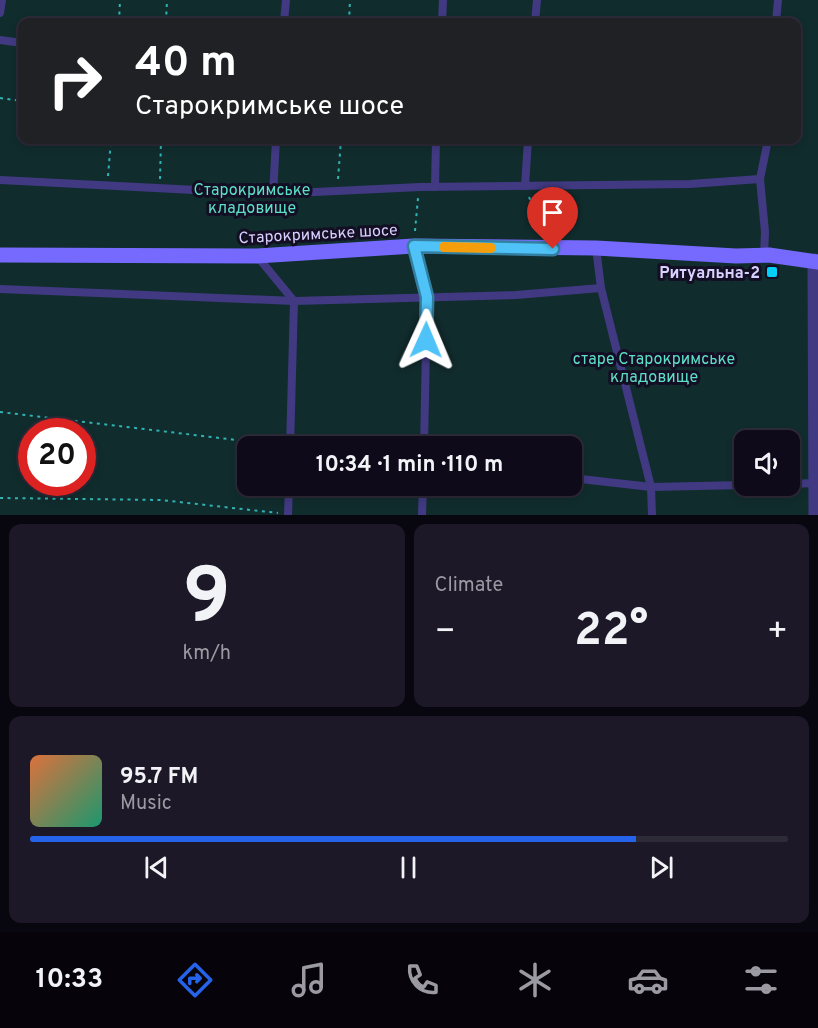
<!DOCTYPE html>
<meta charset="utf-8">
<style>
:root{--surface:#0e0a1a;--page:#1c1827;--text:#f1f3f6;--muted:#9b9aa2;--line:#2e2b39;--accent:#2563eb}
body{margin:0;font-family:Overpass,sans-serif;background:var(--page);color:var(--text);height:100vh;display:flex;flex-direction:column;font-size:22px;white-space:nowrap}
*{box-sizing:border-box;margin:0}
p{font-size:20px;color:var(--muted)}
.icon{flex:none;width:33px;height:33px;fill:none;stroke:currentColor;stroke-width:2;stroke-linecap:round;stroke-linejoin:round}
.map{position:relative;height:515px;overflow:hidden}
.drawer{display:flex;flex-direction:column;gap:9px;padding:9px;background:#08060e;flex:1}
.drawer>*{flex:none}
.guide{position:absolute;left:18px;top:18px;width:783px;height:126px;border-radius:12px;box-shadow:0 3px 9px #0003,0 0 0 2px var(--line);background:#202124;color:#fff;overflow:hidden}
.controls{position:absolute;left:734px;top:430px;display:grid;gap:12px}
.controls a{display:grid;place-items:center;width:66px;height:66px;border-radius:12px;background:var(--surface);box-shadow:0 3px 9px #0003,0 0 0 2px var(--line);font-size:30px}
.speed{position:absolute;left:18px;top:418px;display:flex;gap:12px;font-size:30px;font-weight:700;text-align:center}
.speed>*{display:grid;place-content:center;width:78px;height:78px;border-radius:50%;background:var(--surface);box-shadow:0 3px 9px #0003,0 0 0 2px var(--line);line-height:1}
.speed .limit{border:9px solid #d22;background:#fff;color:#111}
.pin{position:absolute;display:grid;place-items:center;width:51px;height:51px;color:#fff;margin:-62px -26px;border-radius:50% 50% 50% 0;rotate:-45deg;box-shadow:0 0 6px #0007}
.pin .icon{rotate:45deg}
.me{position:absolute;width:66px;margin:-33px;rotate:1deg;stroke-linejoin:round;filter:drop-shadow(0 0 4px #0008)}
.turn{display:flex;align-items:center;gap:21px;height:126px;padding:0 18px;font-size:27px}
.turn .icon{width:78px;height:78px;stroke-width:2.5}
.turn b{display:block;font-size:42px;line-height:51px}
.big{font-size:45px;font-weight:700;line-height:1.1}
.drawer .tile{flex:1;display:flex;flex-direction:column;justify-content:center;gap:9px;min-width:0;padding:0 21px;border-radius:12px;background:var(--page)}
.drawer .dial{align-items:center;gap:0}
.dial b{font-size:78px;line-height:1}
.song{display:flex;align-items:center;gap:18px}
.cover{width:72px;height:72px;border-radius:9px;background:linear-gradient(135deg,hsl(20 70% 55%),hsl(160 70% 35%))}
.played{height:6px;border-radius:3px;background:linear-gradient(90deg,var(--accent) 80%,var(--line) 80%)}
.keys{display:flex;justify-content:space-around;direction:ltr}
.heat{display:flex;justify-content:space-between;align-items:center;font-size:33px;direction:ltr}
.drawer .tiles{flex:1;display:grid;gap:9px;grid-template-columns:1fr 1fr}
.tile:last-child{grid-column:span 2}
.trip{position:absolute;left:237px;top:436px;width:345px;height:60px;border-radius:12px;background:var(--surface);box-shadow:0 3px 9px #0003,0 0 0 2px var(--line);font-weight:700;line-height:60px;text-align:center}
.tabs{display:flex;height:96px;justify-content:space-around;align-items:center;background:#06040a;color:var(--muted)}
.tabs .icon{width:42px;height:42px}
.tabs .active{color:var(--accent)}
.tabs b{font-size:27px;color:var(--text)}
.map>svg:first-child{display:block}
.green{fill:#112c2d;fill-rule:evenodd}
.lines{fill:none;stroke-linecap:round;stroke-linejoin:round}
.path{stroke:#30b3b4;stroke-width:2;stroke-dasharray:3 4.5;stroke-linecap:butt}
.lane{stroke:#413a82;stroke-width:8}
.street{stroke:#413a82;stroke-width:15}
.secondary{stroke:#7669fe;stroke-width:15}
.route-casing{stroke:#337fa1;stroke-width:15}
.route{stroke:#4fc3f7;stroke-width:10}
.slow{stroke:#f59e0b;stroke-width:10}
.poi-dot{fill:#02d0f9;stroke:#130e23;stroke-width:2}
.labels{text-anchor:middle;stroke-width:6;stroke-linejoin:round;paint-order:stroke}
.park-label{font-size:16px;fill:#5ddec6;stroke:#130e23}
.street-label{font-size:16px;fill:#d9d1ff;stroke:#130e23}
.poi-label{font-size:16px;font-weight:bold;fill:#d9d1ff;stroke:#130e23;text-anchor:end}
</style>
<div class="map">
<svg width="818" height="515" viewBox="0 0 818 515">
<rect width="100%" height="100%" fill="#130e23"/>
<!-- green -->
<path class="green" d="M 0,0 L 818,0 L 818,515 L 0,515 ZM 22,22 L 796,22 L 796,140 L 22,140 ZM 32,432 L 82,432 L 82,483 L 32,483 ZM 744,441 L 789,441 L 789,486 L 744,486 ZM 248,447 L 572,447 L 572,486 L 248,486 Z"/>
<g class="lines">
<!-- path -->
<g class="path">
<polyline points="119,22 120,0"/>
<polyline points="166,22 167,0"/>
<polyline points="349,22 350,0"/>
<polyline points="0,98 22,101"/>
<polyline points="108,176 111,140"/>
<polyline points="160,179 161,140"/>
<polyline points="338,179 341,140"/>
<polyline points="529,197 542,227 547,232"/>
<polyline points="415,231 418,198"/>
<polyline points="0,412 279,445"/>
<polyline points="0,498 161,500 278,513"/>
</g>
<!-- lane -->
<g class="lane">
<polyline points="0,13 2,0"/>
<polyline points="284,22 286,0"/>
<polyline points="442,22 443,0"/>
<polyline points="535,22 537,0"/>
<polyline points="776,22 778,0"/>
<polyline points="0,40 22,43"/>
<polyline points="0,180 273,194 420,187 690,184 760,179"/>
<polyline points="525,186 528,140"/>
<polyline points="435,187 436,140"/>
<polyline points="273,194 276,140"/>
<polyline points="414,246 427,297 424,447"/>
<polyline points="596,248 601,288 651,487 652,515"/>
<polyline points="257,256 294,301 290,447"/>
<polyline points="764,256 765,232 760,179 768,140"/>
<polyline points="0,289 294,301 516,295 601,288"/>
<polyline points="572,478 651,487 744,485"/>
<polyline points="789,484 816,483"/>
<polyline points="288,515 289,486"/>
<polyline points="422,515 423,486"/>
</g>
<!-- street -->
<polyline class="street" points="815,261 816,515"/>
<!-- secondary -->
<polyline class="secondary" points="0,255 257,256 414,246 596,248 736,256 769,255 818,262"/>
</g>
<g class="lines">
<defs>
<polyline id="route" points="426,340 427,297 414,246 553,249"/>
</defs>
<!-- route casing -->
<use href="#route" class="route-casing"/>
<!-- route -->
<use href="#route" class="route"/>
<!-- slow -->
<polyline class="slow" points="444,247 491,248"/>
</g>
<!-- markers -->
<rect class="poi-dot" x="766" y="266" width="12" height="12" rx="3"/>
<g class="labels">
<!-- park labels -->
<g class="park-label">
<text x="252" y="195">Старокримське<tspan x="252" dy="18">кладовище</tspan></text>
<text x="654" y="364">старе Старокримське<tspan x="654" dy="18">кладовище</tspan></text>
</g>
<!-- street labels -->
<g class="street-label">
<text transform="translate(318 233) rotate(-3)" y="6">Старокримське шосе</text>
</g>
<!-- poi labels -->
<g class="poi-label">
<text x="760" y="278">Ритуальна-2</text>
</g>
</g>
</svg>
<div class="controls">
<a><svg class="icon" aria-label="sound" viewBox="0 0 24 24"><path d="M4 9h4l5-4v14l-5-4H4zM17 9q2 3 0 6"/></svg></a>
</div>
<div class="speed"><div class="limit">20</div></div>
<div class="pin" style="left:553px;top:249px;background:#d93025"><svg class="icon" aria-label="arrive" viewBox="0 0 24 24"><path d="M6 21V4h12l-3 4 3 4H6"/></svg></div>
<svg class="me" style="left:426px;top:340px" viewBox="-20 -20 40 40"><path d="M0-17L14 15 0 8-14 15z" fill="#4fc3f7" stroke="#fff" stroke-width="4"/></svg>
<div class="trip">10:34 · 1 min · 110 m</div>
<div class="guide">
<div class="turn"><svg class="icon" aria-label="right" viewBox="0 0 24 24"><path d="M7 20v-9h11M14 6l5 5-5 5"/></svg><div><b>40 m</b>Старокримське шосе</div></div>
</div>
</div>
<section class="drawer">
<div class="tiles">
<div class="tile dial"><b>9</b><p>km/h</p></div>
<div class="tile"><p>Climate</p>
<div class="heat"><a>−</a><b class="big">22°</b><a>+</a></div>
</div>
<div class="tile">
<div class="song"><i class="cover"></i><div><b>95.7 FM</b><p>Music</p></div></div>
<div class="played"></div>
<div class="keys"><svg class="icon" aria-label="previous" viewBox="0 0 24 24"><path d="M18 5L8 12l10 7zM5 5v14"/></svg><svg class="icon" aria-label="pause" viewBox="0 0 24 24"><path d="M8 5v14M16 5v14"/></svg><svg class="icon" aria-label="next" viewBox="0 0 24 24"><path d="M6 5l10 7-10 7zM19 5v14"/></svg></div>
</div>
</div>
</section>
<nav class="tabs">
<b>10:33</b>
<svg class="icon active" aria-label="directions" viewBox="0 0 24 24"><path d="M12 3l9 9-9 9-9-9zM9 14v-3h6M13 9l2 2-2 2"/></svg>
<svg class="icon" aria-label="music" viewBox="0 0 24 24"><path d="M9 18V5l10-2v13"/><circle cx="6" cy="18" r="3"/><circle cx="16" cy="16" r="3"/></svg>
<svg class="icon" aria-label="phone" viewBox="0 0 24 24"><path d="M5 4h4l2 5-3 2q2 4 5 5l2-3 5 2v4C11 20 4 13 5 4z"/></svg>
<svg class="icon" aria-label="climate" viewBox="0 0 24 24"><path d="M12 3v18M4 7l16 10M4 17L20 7"/></svg>
<svg class="icon" aria-label="car" viewBox="0 0 24 24"><path d="M5 17H2v-5l4-1 3-4h7l3 4 3 1v5h-3M9 17h6M6 11h13"/><circle cx="7" cy="17" r="2"/><circle cx="17" cy="17" r="2"/></svg>
<svg class="icon" aria-label="filters" viewBox="0 0 24 24"><path d="M4 7h16M4 17h16"/><circle cx="9" cy="7" r="2"/><circle cx="15" cy="17" r="2"/></svg>
</nav>
